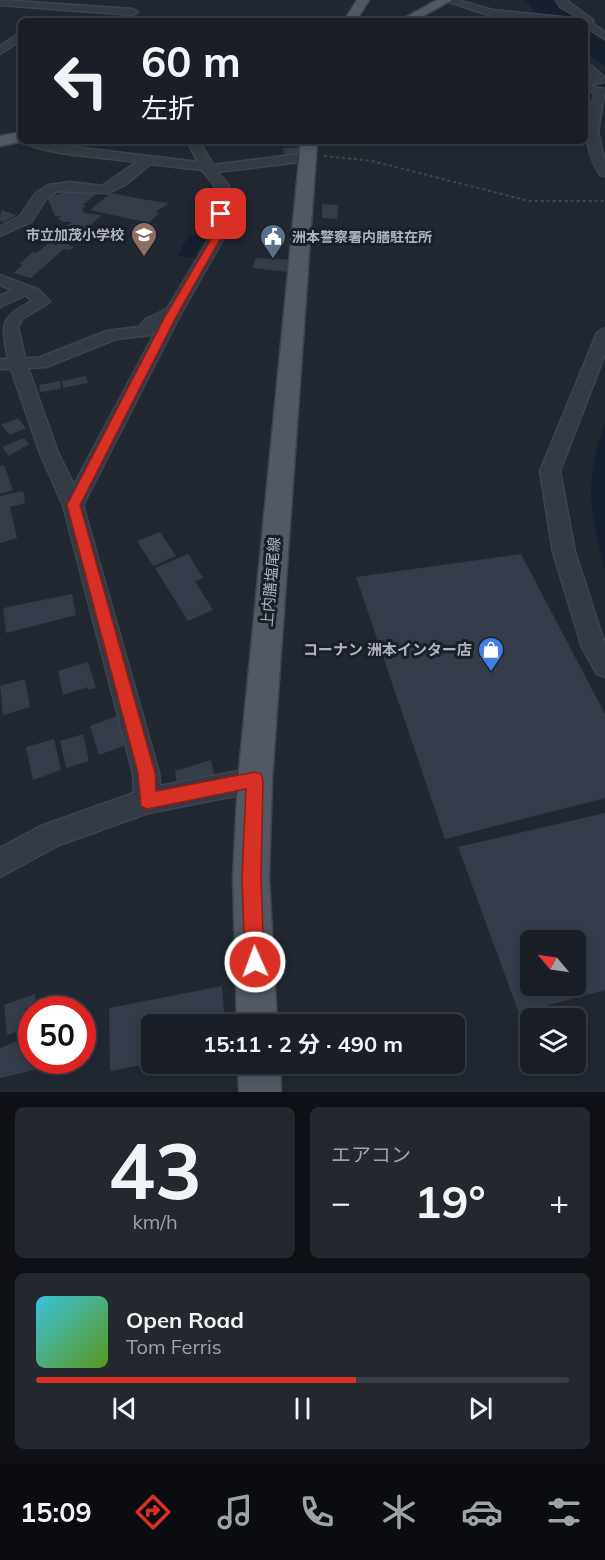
<!DOCTYPE html>
<html lang="ja">
<meta charset="utf-8">
<style>
:root{--surface:#1a1e26;--page:#23272e;--text:#f1f3f6;--muted:#9fa2a7;--line:#383c43;--accent:#d93025}
body{margin:0;font-family:Mulish,"Noto Sans JP",sans-serif;background:var(--page);color:var(--text);height:100vh;display:flex;flex-direction:column;font-size:22px;white-space:nowrap}
*{box-sizing:border-box;margin:0}
p{font-size:20px;color:var(--muted)}
.icon{flex:none;width:33px;height:33px;fill:none;stroke:currentColor;stroke-width:2;stroke-linecap:round;stroke-linejoin:round}
.map{position:relative;height:1092px;overflow:hidden}
.drawer{display:flex;flex-direction:column;gap:15px;padding:15px;background:#0e1015;flex:1}
.drawer>*{flex:none}
.top-card{position:absolute;left:18px;top:18px;width:570px;height:126px;border-radius:9px;box-shadow:0 3px 9px #0003,0 0 0 2px var(--line);background:#1a1e26;color:var(--text);overflow:hidden}
.needle{width:39px;rotate:299deg}
.buttons{position:absolute;left:520px;top:930px;display:grid;gap:12px}
.buttons a{display:grid;place-items:center;width:66px;height:66px;border-radius:9px;background:var(--surface);box-shadow:0 3px 9px #0003,0 0 0 2px var(--line);font-size:30px}
.speed{position:absolute;left:18px;top:996px;display:flex;gap:12px;font-size:30px;font-weight:700;text-align:center}
.speed>*{display:grid;place-content:center;width:78px;height:78px;border-radius:50%;background:var(--surface);box-shadow:0 3px 9px #0003,0 0 0 2px var(--line);line-height:1}
.speed .limit{border:9px solid #d22;background:#fff;color:#111}
.pin{position:absolute;display:grid;place-items:center;width:51px;height:51px;color:#fff;margin:-26px;border-radius:12px;box-shadow:0 3px 9px #0006}
.me{position:absolute;width:66px;margin:-33px;rotate:358deg;stroke-linejoin:round;filter:drop-shadow(0 0 4px #0008)}
.turn{display:flex;align-items:center;gap:21px;height:126px;padding:0 24px;font-size:27px}
.turn .icon{width:78px;height:78px;stroke-width:2.5}
.turn b{display:block;font-size:42px;line-height:51px}
.big{font-size:45px;font-weight:700;line-height:1.1}
.drawer .tile{flex:1;display:flex;flex-direction:column;justify-content:center;gap:9px;min-width:0;padding:0 21px;border-radius:9px;background:var(--page)}
.drawer .dial{align-items:center;gap:0}
.dial b{font-size:78px;line-height:1}
.song{display:flex;align-items:center;gap:18px}
.cover{width:72px;height:72px;border-radius:9px;background:linear-gradient(135deg,hsl(190 70% 55%),hsl(90 70% 35%))}
.played{height:6px;border-radius:3px;background:linear-gradient(90deg,var(--accent) 60%,var(--line) 60%)}
.keys{display:flex;justify-content:space-around;direction:ltr}
.heat{display:flex;justify-content:space-between;align-items:center;font-size:33px;direction:ltr}
.drawer .tiles{flex:1;display:grid;gap:15px;grid-template-columns:1fr 1fr}
.tile:last-child{grid-column:span 2}
.trip{position:absolute;left:141px;top:1014px;width:324px;height:60px;border-radius:9px;background:var(--surface);box-shadow:0 3px 9px #0003,0 0 0 2px var(--line);font-weight:700;line-height:60px;text-align:center}
.tab-bar{display:flex;height:96px;justify-content:space-around;align-items:center;background:#0a0c0f;color:var(--muted)}
.tab-bar .icon{width:42px;height:42px}
.tab-bar .on{color:var(--accent)}
.tab-bar b{font-size:27px;color:var(--text)}
.map>svg:first-child{display:block}
.water{fill:#17202e}
.lines{fill:none;stroke-linecap:round;stroke-linejoin:round}
.river{fill:#17202e;fill-rule:evenodd}
.building{fill:#343c49;fill-rule:evenodd}
.minor-casing{stroke:#3e434d;stroke-width:3}
.major-casing{stroke:#3e434d;stroke-width:3}
.path{stroke:#3c4a4c;stroke-width:2;stroke-dasharray:3 3;stroke-linecap:butt}
.minor{fill:#343a43;fill-rule:evenodd}
.major{fill:#525963;fill-rule:evenodd}
.route{fill:#d93025;stroke:#8d1f18;stroke-width:1.5}
.labels{text-anchor:middle;stroke-width:6;stroke-linejoin:round;paint-order:stroke}
.far-poi-label{font-size:14px;font-weight:bold;fill:#afb5c0;stroke:#1a1f28;text-anchor:end}
.street-label{font-size:15px;fill:#afb5c0;stroke:#1a1f28}
.poi-label{font-size:15px;font-weight:bold;fill:#afb5c0;stroke:#1a1f28;text-anchor:end}
</style>
<div class="map">
<svg width="605" height="1092" viewBox="0 0 605 1092">
<rect width="100%" height="100%" fill="#222832"/>
<!-- water -->
<g class="water">
<polygon points="525,0 554,0 577,20 540,18"/>
<polygon points="585,29 605,41 605,66 585,51"/>
<polygon points="189,235 206,236 194,258 177,256"/>
<path d="M 605,424 L 605,570 C 590,514 583,480 605,424 Z"/>
</g>
<g class="lines">
<!-- river -->
<polygon class="river" points="585,80 605,81 605,91 585,90"/>
</g>
<!-- building -->
<g class="building">
<polygon points="300,147 301,154 284,156 283,148"/>
<polygon points="61,190 98,192 83,205 87,206 82,208 84,213 102,215 68,245 74,247 70,250 64,249 31,278 13,273 23,265 19,264 33,252 37,253 72,222 63,222 58,219 61,216 55,216 47,197 61,194"/>
<polygon points="111,193 148,200 169,203 156,212 159,213 149,223 90,210"/>
<polygon points="322,204 338,205 337,219 322,218"/>
<polygon points="1,210 16,215 4,222 0,221"/>
<polygon points="256,258 294,260 288,272 252,268"/>
<polygon points="86,376 88,383 63,388 62,381"/>
<polygon points="60,381 61,389 40,392 39,385"/>
<polygon points="18,418 26,428 10,435 1,425"/>
<polygon points="24,438 29,444 9,456 2,447"/>
<polygon points="4,465 13,490 0,494 0,466"/>
<polygon points="23,491 25,503 10,507 17,538 0,543 0,496"/>
<polygon points="160,532 176,556 153,566 137,541"/>
<polygon points="188,554 203,578 195,581 213,610 188,621 155,568"/>
<polygon points="521,554 605,714 605,798 445,839 356,577"/>
<polygon points="72,594 76,615 6,633 3,608"/>
<polygon points="88,662 96,688 89,690 88,687 63,695 58,671"/>
<polygon points="25,679 30,707 3,715 0,686"/>
<polygon points="117,716 126,745 99,755 90,726"/>
<polygon points="83,734 89,761 66,768 60,741"/>
<polygon points="54,739 61,770 33,780 26,747"/>
<polygon points="211,760 217,786 178,792 175,771"/>
<path d="M 605,813 L 605,990 L 519,1013 L 458,847 ZM 531,940 L 576,940 L 576,986 L 531,986 Z"/>
<polygon points="222,986 225,1024 152,1024 152,1063 110,1071 109,1008"/>
<polygon points="35,994 37,1010 32,1010 32,1026 7,1035 4,1005"/>
<polygon points="32,1035 32,1060 38,1060 34,1070 0,1078 0,1048"/>
</g>
<g class="lines">
<defs>
<g id="minor">
<polygon points="0,0 133,9 138,12 133,15 0,5"/>
<polygon points="444,0 458,0 492,10 572,18 577,21 491,16"/>
<polygon points="556,0 566,0 593,20 593,24 605,32 605,39 585,27 585,21 560,7"/>
<polygon points="21,32 21,40 0,54 0,46"/>
<path d="M 585,60 L 605,78 L 605,82 L 587,85 L 605,89 L 598,132 L 605,162 L 605,176 L 600,175 C 583,148 584,122 595,93 L 585,91 L 585,79 L 593,78 L 585,69 Z"/>
<path d="M 24,141 L 198,162 L 187,141 L 199,141 L 213,165 L 307,153 L 313,157 L 307,161 L 217,172 L 229,186 L 226,234 L 180,315 L 83,505 L 159,773 L 160,786 L 255,768 L 264,771 L 268,780 L 264,789 L 255,792 L 148,813 L 59,845 L 0,877 L 0,848 L 41,826 L 134,793 L 133,773 L 63,505 L 40,453 L 11,369 L 0,369 L 0,359 L 8,359 C 1,321 0,319 32,301 L 26,295 L 0,307 L 0,296 L 12,290 L 0,285 L 0,275 L 39,290 L 50,302 L 22,319 L 18,327 L 25,358 L 38,358 L 107,331 L 139,327 L 146,319 L 167,309 L 212,234 L 215,186 L 202,170 L 150,164 L 125,185 L 108,193 L 57,191 L 46,199 L 31,222 L 0,236 L 0,227 L 20,216 L 36,193 L 49,185 L 70,182 L 102,186 L 137,162 C 114,158 38,155 24,141 ZM 159,325 L 74,485 L 58,453 L 28,368 L 46,367 L 116,339 L 150,335 Z"/>
<polygon points="605,328 605,354 560,471 575,552 605,645 605,677 597,674 582,647 553,552 540,471 597,333"/>
</g>
<g id="major">
<polygon points="357,0 369,0 356,21 344,21"/>
<polygon points="437,0 452,0 414,21 399,21"/>
<polygon points="21,132 21,141 24,141 0,146 0,136"/>
<polygon points="301,141 317,141 272,780 269,877 277,1024 237,1024 233,877 238,780"/>
<polygon points="238,1064 280,1064 281,1092 239,1092"/>
</g>
</defs>
<!-- minor casing -->
<use href="#minor" class="minor-casing"/>
<!-- major casing -->
<use href="#major" class="major-casing"/>
<!-- path -->
<polyline class="path" points="324,156 372,161 529,201 605,201"/>
<!-- minor -->
<use href="#minor" class="minor"/>
<!-- major -->
<use href="#major" class="major"/>
</g>
<!-- route -->
<polygon class="route" points="221,212 225,214 223,234 177,315 80,505 155,773 156,791 255,772 261,774 263,780 261,878 264,962 262,968 255,971 248,968 245,962 242,878 246,789 147,809 141,806 138,773 67,505 166,315 214,234 216,214"/>
<!-- icons -->
<defs>
<symbol id="school-pin" viewBox="-11 -11 22 30"><path d="M0 17L-7.5 6A9.5 9.5 0 1 1 7.5 6Z" fill="#8d6e63" stroke="#1a1f28"/><path d="M0-5L7-2L0 1L-7-2ZM-4 1L0 2.5L4 1V4Q0 6-4 4Z" fill="#fff"/></symbol>
<symbol id="civic-pin" viewBox="-11 -11 22 30"><path d="M0 17L-7.5 6A9.5 9.5 0 1 1 7.5 6Z" fill="#5c6f8a" stroke="#1a1f28"/><path d="M-.6-6.5H3V-4.5H.6V-3L4-1V1h2V6H-6V1h2V-1L-.6-3ZM-1.2 2.5V6h2.4V2.5Z" fill="#fff"/></symbol>
<symbol id="shop-pin" viewBox="-11 -11 22 30"><path d="M0 17L-7.5 6A9.5 9.5 0 1 1 7.5 6Z" fill="#3f7fe0" stroke="#1a1f28"/><path d="M-5-2.5h2.3a2.7 3.5 0 0 1 5.4 0H5L5.5 6h-11ZM-1.5-2.5h3a1.5 2.3 0 0 0-3 0Z" fill="#fff"/></symbol>
</defs>
<g fill-rule="evenodd">
<use href="#school-pin" x="129" y="220" width="30" height="40"/>
<use href="#civic-pin" x="258" y="222" width="30" height="40"/>
<use href="#shop-pin" x="476" y="635" width="30" height="40"/>
</g>
<g class="labels">
<!-- far-poi labels -->
<g class="far-poi-label">
<text x="124" y="240">市立加茂小学校</text>
<text x="292" y="242" text-anchor="start">洲本警察署内膳駐在所</text>
</g>
<!-- street labels -->
<g class="street-label">
<text transform="translate(271 582) rotate(-85)" y="5">上内膳塩尾線</text>
</g>
<!-- poi labels -->
<g class="poi-label">
<text x="472" y="655">コーナン 洲本インター店</text>
</g>
</g>
</svg>
<div class="buttons">
<a><svg class="needle" viewBox="-14 -14 28 28"><path d="M0-13l5 13h-10z" fill="#e53935"/><path d="M0 13l5-13h-10z" fill="#9fa2a7"/></svg></a>
<a><svg class="icon" aria-label="layers" viewBox="0 0 24 24"><path d="M12 4l9 5-9 5-9-5zM3 14l9 5 9-5"/></svg></a>
</div>
<div class="speed"><div class="limit">50</div></div>
<div class="pin" style="left:221px;top:214px;background:#d93025"><svg class="icon" aria-label="arrive" viewBox="0 0 24 24"><path d="M6 21V4h12l-3 4 3 4H6"/></svg></div>
<svg class="me" style="left:255px;top:962px" viewBox="-20 -20 40 40"><circle r="17" fill="#d93025" stroke="#fff" stroke-width="3"/><path d="M0-11L8 9 0 5-8 9z" fill="#fff"/></svg>
<div class="trip">15:11 · 2 分 · 490 m</div>
<div class="top-card">
<div class="turn"><svg class="icon" aria-label="left" viewBox="0 0 24 24"><path d="M17 20v-9H6M10 6l-5 5 5 5"/></svg><div><b>60 m</b>左折</div></div>
</div>
</div>
<section class="drawer">
<div class="tiles">
<div class="tile dial"><b>43</b><p>km/h</p></div>
<div class="tile"><p>エアコン</p>
<div class="heat"><a>−</a><b class="big">19°</b><a>+</a></div>
</div>
<div class="tile">
<div class="song"><i class="cover"></i><div><b>Open Road</b><p>Tom Ferris</p></div></div>
<div class="played"></div>
<div class="keys"><svg class="icon" aria-label="previous" viewBox="0 0 24 24"><path d="M18 5L8 12l10 7zM5 5v14"/></svg><svg class="icon" aria-label="pause" viewBox="0 0 24 24"><path d="M8 5v14M16 5v14"/></svg><svg class="icon" aria-label="next" viewBox="0 0 24 24"><path d="M6 5l10 7-10 7zM19 5v14"/></svg></div>
</div>
</div>
</section>
<nav class="tab-bar">
<b>15:09</b>
<svg class="icon on" aria-label="directions" viewBox="0 0 24 24"><path d="M12 3l9 9-9 9-9-9zM9 14v-3h6M13 9l2 2-2 2"/></svg>
<svg class="icon" aria-label="music" viewBox="0 0 24 24"><path d="M9 18V5l10-2v13"/><circle cx="6" cy="18" r="3"/><circle cx="16" cy="16" r="3"/></svg>
<svg class="icon" aria-label="phone" viewBox="0 0 24 24"><path d="M5 4h4l2 5-3 2q2 4 5 5l2-3 5 2v4C11 20 4 13 5 4z"/></svg>
<svg class="icon" aria-label="climate" viewBox="0 0 24 24"><path d="M12 3v18M4 7l16 10M4 17L20 7"/></svg>
<svg class="icon" aria-label="car" viewBox="0 0 24 24"><path d="M5 17H2v-5l4-1 3-4h7l3 4 3 1v5h-3M9 17h6M6 11h13"/><circle cx="7" cy="17" r="2"/><circle cx="17" cy="17" r="2"/></svg>
<svg class="icon" aria-label="filters" viewBox="0 0 24 24"><path d="M4 7h16M4 17h16"/><circle cx="9" cy="7" r="2"/><circle cx="15" cy="17" r="2"/></svg>
</nav>
